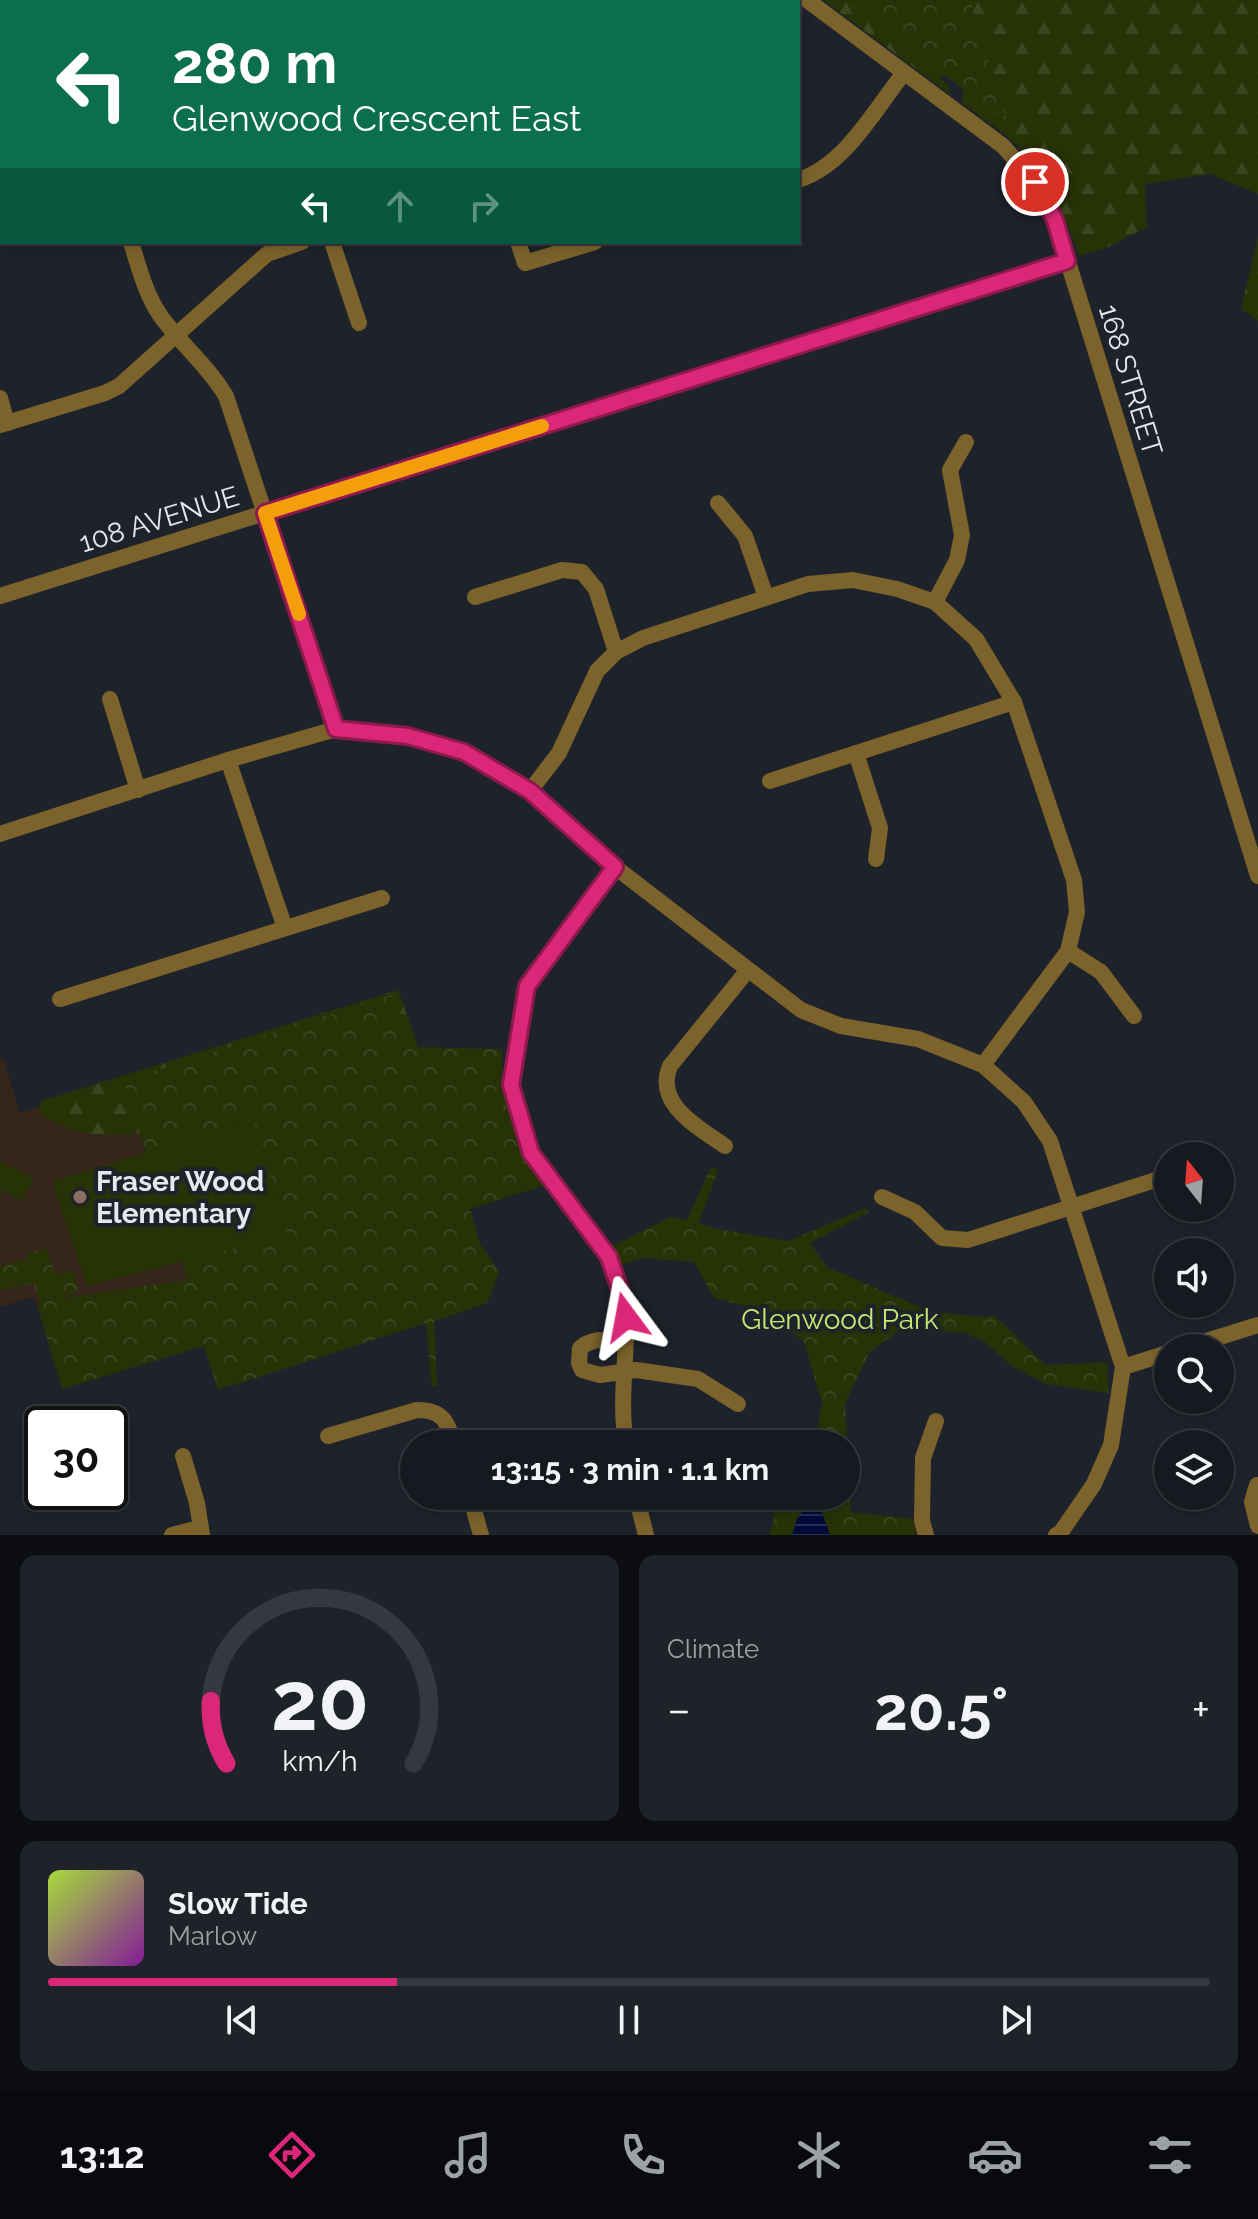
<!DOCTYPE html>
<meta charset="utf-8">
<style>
:root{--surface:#161a20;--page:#1f2329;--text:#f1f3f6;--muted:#9ea1a5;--line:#35383e;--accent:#db2777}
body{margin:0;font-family:Raleway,sans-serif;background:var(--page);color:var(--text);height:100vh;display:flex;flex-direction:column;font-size:30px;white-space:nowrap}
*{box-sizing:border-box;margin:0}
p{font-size:26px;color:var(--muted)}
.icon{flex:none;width:44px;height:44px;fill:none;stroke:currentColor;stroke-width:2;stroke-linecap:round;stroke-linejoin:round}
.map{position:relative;height:1535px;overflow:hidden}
.side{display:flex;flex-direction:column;gap:20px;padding:20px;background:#0c0e12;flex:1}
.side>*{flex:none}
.top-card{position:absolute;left:0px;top:0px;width:800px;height:244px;box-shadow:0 4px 12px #0003,0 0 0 2px var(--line);background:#0b6e4f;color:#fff;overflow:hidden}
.needle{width:52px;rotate:343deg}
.tools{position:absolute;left:1154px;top:1142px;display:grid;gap:16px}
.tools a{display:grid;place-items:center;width:80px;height:80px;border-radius:50%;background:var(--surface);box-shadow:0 4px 12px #0003,0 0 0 2px var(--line);font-size:40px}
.speed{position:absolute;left:24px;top:1406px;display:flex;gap:16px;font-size:40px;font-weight:700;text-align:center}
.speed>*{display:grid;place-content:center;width:104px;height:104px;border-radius:50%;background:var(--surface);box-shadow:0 4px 12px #0003,0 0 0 2px var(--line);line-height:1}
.speed .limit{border:4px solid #111;border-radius:12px;background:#fff;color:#111}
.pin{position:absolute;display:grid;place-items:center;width:68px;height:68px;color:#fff;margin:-34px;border:4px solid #fff;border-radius:50%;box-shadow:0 2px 8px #0007}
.me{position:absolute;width:88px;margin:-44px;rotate:347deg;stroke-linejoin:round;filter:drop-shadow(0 0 6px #0008)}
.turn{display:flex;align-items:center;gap:28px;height:168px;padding:0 40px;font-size:36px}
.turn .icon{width:104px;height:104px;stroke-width:2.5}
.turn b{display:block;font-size:56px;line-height:68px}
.lanes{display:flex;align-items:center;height:76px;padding:0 40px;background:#0003;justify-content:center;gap:40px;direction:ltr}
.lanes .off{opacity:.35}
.big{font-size:60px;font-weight:700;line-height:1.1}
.side .tile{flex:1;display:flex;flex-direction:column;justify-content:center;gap:12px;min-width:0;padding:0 28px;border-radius:16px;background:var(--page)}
.side .dial{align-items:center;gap:0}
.dial svg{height:208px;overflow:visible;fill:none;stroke:var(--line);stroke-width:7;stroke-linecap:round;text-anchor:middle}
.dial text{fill:var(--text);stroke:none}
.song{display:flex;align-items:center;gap:24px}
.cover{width:96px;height:96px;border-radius:12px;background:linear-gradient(135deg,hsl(80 70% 55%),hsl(290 70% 35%))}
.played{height:8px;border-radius:4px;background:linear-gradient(90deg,var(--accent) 30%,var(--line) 30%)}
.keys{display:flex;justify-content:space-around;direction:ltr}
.heat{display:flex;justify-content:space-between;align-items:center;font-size:44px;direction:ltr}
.side .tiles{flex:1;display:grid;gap:20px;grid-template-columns:1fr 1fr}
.tile:last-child{grid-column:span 2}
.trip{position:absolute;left:400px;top:1430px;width:460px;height:80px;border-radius:40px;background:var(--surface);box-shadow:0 4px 12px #0003,0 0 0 2px var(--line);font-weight:700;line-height:80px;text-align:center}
.tab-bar{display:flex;height:128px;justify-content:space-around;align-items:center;background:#090a0d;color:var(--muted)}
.tab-bar .icon{width:56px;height:56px}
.tab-bar .on{color:var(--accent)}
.tab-bar b{font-size:36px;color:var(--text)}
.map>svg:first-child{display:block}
.education{fill:#35251a}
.forest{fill:url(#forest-firs)}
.park{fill:url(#park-crowns)}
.garden{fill:#273206}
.water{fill:url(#water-rules)}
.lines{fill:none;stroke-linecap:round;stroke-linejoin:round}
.minor{stroke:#7c632b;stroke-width:16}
.route-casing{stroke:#8e194d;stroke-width:20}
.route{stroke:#db2777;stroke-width:14}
.slow{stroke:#f59e0b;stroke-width:14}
.education-dot{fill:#8d6e63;stroke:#1e222a;stroke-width:3}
.labels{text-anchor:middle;stroke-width:8;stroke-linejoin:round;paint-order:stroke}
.street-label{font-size:28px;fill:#e5e8ed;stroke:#1e222a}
.poi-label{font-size:28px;font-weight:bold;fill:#e5e8ed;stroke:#1e222a;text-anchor:start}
.park-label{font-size:28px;fill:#c5e873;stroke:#1e222a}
</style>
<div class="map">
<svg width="1258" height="1535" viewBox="0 0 1258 1535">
<defs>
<pattern id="forest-firs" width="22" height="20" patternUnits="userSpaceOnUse" patternTransform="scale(2)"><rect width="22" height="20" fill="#273206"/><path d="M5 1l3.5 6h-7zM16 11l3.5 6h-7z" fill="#3c461e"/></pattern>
<pattern id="park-crowns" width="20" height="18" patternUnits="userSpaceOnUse" patternTransform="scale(2)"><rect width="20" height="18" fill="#273206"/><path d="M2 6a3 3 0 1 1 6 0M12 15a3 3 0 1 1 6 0" fill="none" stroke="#3c461e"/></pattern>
<pattern id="water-rules" width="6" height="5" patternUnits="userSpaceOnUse" patternTransform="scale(2)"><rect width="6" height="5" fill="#000b3a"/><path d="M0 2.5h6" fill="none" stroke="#252f57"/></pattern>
</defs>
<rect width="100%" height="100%" fill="#1e222a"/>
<!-- education -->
<polygon class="education" points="3,1057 20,1113 123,1081 187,1281 61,1298 37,1305 34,1297 0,1307 0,1058"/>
<!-- forest -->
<g class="forest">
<path d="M 823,0 L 1258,0 L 1258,194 L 1210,174 L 1145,184 L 1147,227 L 1104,249 L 1079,256 C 1067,219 1049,178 1022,150 C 1004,132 982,118 962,103 L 963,90 L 951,73 L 940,77 L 948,85 L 951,95 Z"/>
<polygon points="1258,237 1258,321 1241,309"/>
<path d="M 398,990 L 417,1043 L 416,1060 L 151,1131 C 110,1138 74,1138 38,1113 L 41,1101 Z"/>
</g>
<!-- park -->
<g class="park">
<polygon points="845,0 970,0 1007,122"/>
<path d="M 392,995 L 411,1047 L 502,1049 C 501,1100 514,1144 543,1186 L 470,1209 L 480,1244 L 499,1272 L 487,1303 L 434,1321 L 437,1386 L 432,1386 L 426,1323 L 218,1390 L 204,1346 L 62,1389 L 37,1305 L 41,1303 L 33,1283 L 0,1290 L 0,1266 L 26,1259 L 26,1254 L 46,1248 L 56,1275 L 73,1270 L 79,1291 L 62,1298 L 187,1280 L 123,1081 Z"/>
<polygon points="711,1167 718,1170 699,1223 717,1229 788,1241 866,1208 869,1212 810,1243 827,1267 929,1311 981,1317 995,1316 1046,1365 1107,1362 1109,1393 1046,1384 1013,1367 984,1341 963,1332 899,1330 869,1353 845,1404 851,1512 913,1519 916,1535 770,1535 778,1496 846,1496 846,1444 812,1444 816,1438 822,1403 804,1342 766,1311 714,1298 694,1262 644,1258 618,1265 611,1247 670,1217 687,1220"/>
</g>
<!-- garden -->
<g class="garden">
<polygon points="253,1120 288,1235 87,1286 53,1186 55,1180"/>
<polygon points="0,1161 34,1178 22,1201 0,1190"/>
</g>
<!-- water -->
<polygon class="water" points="819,1504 830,1535 792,1535 797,1519 807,1505"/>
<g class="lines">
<!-- minor -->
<g class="minor">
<polyline points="445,0 446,2"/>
<polyline points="807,0 1003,146 1035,182 1055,220 1258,876"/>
<polyline points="66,2 66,0"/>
<polyline points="706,2 708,0"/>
<polyline points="0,86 2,85"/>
<path d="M 798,180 C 846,165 874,110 904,73"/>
<path d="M 131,242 C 139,268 146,296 162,318 C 183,346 208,366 226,396 L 336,729"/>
<polyline points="332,242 359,323"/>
<polyline points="518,242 525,263 595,242"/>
<polyline points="0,398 7,423"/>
<polyline points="0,425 105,393 119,386 267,254 302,242"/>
<polyline points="718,503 745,536 766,597"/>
<polyline points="0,596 1067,261"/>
<polyline points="475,597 562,570 582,572 596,589 616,652"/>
<polyline points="935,602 957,560 962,535 950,470 966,442"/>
<polyline points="110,699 138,790"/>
<polyline points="856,753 880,828 876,859"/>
<polyline points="228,760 285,928"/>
<polyline points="770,781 1014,702"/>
<polyline points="530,791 559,753 597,671 616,652 643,638 808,584 853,580 897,589 935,602 976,639 1014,702 1074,880 1077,912 1068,951 983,1065"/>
<polyline points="0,834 228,760 336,729 408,736 464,752 530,791 615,867 801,1010 841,1026 918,1039 983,1065 1024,1102 1050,1141 1123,1367 1111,1445 1094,1484 1061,1532 1056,1535"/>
<path d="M 615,867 L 527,986 L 511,1085 L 531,1153 L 609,1257 C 617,1276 625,1297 626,1318 C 627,1360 619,1402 626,1444"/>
<polyline points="1068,951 1101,972 1134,1016"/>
<polyline points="60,999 382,898"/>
<path d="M 725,1146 C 698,1127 654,1104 670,1066 L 748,970"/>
<polyline points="882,1197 915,1212 942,1238 968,1240 1168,1176"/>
<path d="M 625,1341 C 608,1340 593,1337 580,1348 L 579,1363 L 582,1370 L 600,1375 L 636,1370 L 698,1379 L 738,1404"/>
<polyline points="1184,1348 1258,1325"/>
<polyline points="1123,1367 1168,1353"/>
<path d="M 328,1436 L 417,1410 C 443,1410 447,1421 454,1444"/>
<polyline points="183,1456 197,1503 202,1535"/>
<polyline points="1257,1485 1252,1502 1258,1526"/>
<polyline points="470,1496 481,1535"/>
<polyline points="636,1496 646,1535"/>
<polyline points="172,1535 191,1530 201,1535"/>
<polyline points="926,1535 922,1521 923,1458 936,1421"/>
</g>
</g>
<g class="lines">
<defs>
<polyline id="route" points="626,1317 624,1302 609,1257 531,1153 511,1085 527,986 615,867 530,791 464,752 408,736 336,729 265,513 1067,261 1055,220 1035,182"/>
</defs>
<!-- route casing -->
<use href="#route" class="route-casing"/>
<!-- route -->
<use href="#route" class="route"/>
<!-- slow -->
<polyline class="slow" points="299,614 265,513 542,426"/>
</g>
<!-- markers -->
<circle class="education-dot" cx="80" cy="1197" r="8"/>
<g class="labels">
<!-- street labels -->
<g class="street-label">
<text transform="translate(1131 380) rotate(73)" y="10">168 STREET</text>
<text transform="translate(159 519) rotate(-17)" y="10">108 AVENUE</text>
</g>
<!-- poi labels -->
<g class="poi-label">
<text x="96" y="1191">Fraser Wood<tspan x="96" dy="32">Elementary</tspan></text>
</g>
<!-- park labels -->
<g class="park-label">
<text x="840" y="1329">Glenwood Park</text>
</g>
</g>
</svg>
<div class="tools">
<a><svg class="needle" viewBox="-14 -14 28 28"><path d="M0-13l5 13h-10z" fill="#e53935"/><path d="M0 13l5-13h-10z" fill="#9ea1a5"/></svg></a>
<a><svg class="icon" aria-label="sound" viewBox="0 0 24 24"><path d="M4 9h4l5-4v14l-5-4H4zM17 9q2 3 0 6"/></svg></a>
<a><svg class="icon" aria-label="search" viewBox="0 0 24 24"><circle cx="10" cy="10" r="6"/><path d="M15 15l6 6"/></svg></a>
<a><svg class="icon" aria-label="layers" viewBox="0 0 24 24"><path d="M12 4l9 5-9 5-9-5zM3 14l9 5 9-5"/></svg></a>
</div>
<div class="speed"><div class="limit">30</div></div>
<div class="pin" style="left:1035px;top:182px;background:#d93025"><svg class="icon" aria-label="arrive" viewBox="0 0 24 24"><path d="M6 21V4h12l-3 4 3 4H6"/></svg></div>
<svg class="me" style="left:626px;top:1317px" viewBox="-20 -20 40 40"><path d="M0-17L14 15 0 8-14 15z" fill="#db2777" stroke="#fff" stroke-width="4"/></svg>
<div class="trip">13:15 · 3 min · 1.1 km</div>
<div class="top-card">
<div class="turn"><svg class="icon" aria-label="left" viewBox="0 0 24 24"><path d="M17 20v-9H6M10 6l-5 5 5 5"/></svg><div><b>280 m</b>Glenwood Crescent East</div></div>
<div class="lanes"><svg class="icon" aria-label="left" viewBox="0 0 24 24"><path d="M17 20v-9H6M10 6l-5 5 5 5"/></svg><svg class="icon off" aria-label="ahead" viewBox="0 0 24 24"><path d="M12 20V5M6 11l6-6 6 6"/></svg><svg class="icon off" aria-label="right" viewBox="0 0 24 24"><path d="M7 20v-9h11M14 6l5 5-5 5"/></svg></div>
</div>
</div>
<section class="side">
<div class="tiles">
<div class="tile dial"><svg viewBox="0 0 100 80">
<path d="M14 69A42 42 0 1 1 86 69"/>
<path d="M14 69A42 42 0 0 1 8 45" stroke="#db2777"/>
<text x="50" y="56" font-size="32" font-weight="700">20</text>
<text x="50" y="72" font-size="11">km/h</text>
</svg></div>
<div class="tile"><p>Climate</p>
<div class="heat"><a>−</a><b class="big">20.5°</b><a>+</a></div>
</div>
<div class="tile">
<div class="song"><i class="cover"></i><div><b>Slow Tide</b><p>Marlow</p></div></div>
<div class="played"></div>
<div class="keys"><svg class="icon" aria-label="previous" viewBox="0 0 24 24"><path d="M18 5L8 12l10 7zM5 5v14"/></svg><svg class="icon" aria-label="pause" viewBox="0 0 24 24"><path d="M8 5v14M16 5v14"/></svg><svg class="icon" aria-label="next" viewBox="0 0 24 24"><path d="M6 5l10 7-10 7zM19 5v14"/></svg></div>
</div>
</div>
</section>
<nav class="tab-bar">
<b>13:12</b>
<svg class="icon on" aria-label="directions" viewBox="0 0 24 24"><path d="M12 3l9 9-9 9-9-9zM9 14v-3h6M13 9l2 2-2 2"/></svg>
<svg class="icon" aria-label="music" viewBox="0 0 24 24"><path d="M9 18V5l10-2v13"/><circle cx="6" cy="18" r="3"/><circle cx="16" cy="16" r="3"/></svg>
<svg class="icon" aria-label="phone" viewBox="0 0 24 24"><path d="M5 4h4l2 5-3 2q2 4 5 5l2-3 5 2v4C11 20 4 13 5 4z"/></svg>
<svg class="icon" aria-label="climate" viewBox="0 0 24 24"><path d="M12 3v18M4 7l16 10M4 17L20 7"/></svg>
<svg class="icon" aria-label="car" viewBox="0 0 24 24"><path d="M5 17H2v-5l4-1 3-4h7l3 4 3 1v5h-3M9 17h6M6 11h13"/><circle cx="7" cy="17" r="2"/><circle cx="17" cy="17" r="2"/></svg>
<svg class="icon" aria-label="filters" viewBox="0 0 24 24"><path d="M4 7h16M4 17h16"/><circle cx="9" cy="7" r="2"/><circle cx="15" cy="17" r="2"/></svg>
</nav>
